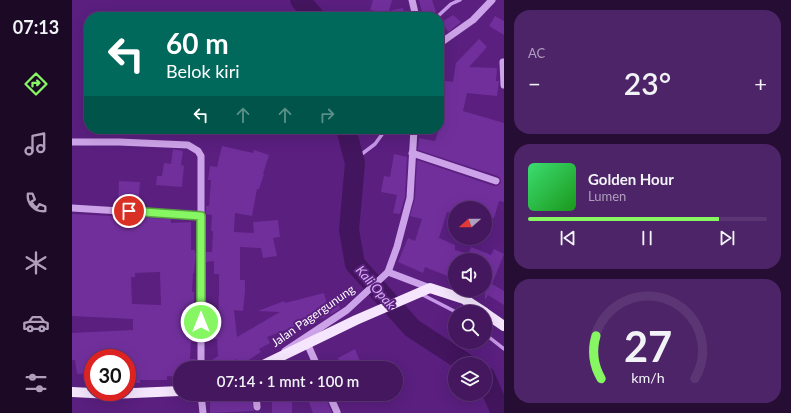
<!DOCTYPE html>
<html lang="id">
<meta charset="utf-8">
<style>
:root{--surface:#44175f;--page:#4e2468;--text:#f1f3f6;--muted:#af9fbd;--line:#5c3674;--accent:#86f663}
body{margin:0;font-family:Lato,sans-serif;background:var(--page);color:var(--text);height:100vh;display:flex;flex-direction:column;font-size:15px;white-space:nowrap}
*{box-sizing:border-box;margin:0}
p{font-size:13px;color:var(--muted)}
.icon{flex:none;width:22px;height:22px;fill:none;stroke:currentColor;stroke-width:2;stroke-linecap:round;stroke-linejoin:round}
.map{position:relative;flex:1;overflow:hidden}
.sheet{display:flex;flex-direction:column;gap:10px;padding:10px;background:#250d34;width:287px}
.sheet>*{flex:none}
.guide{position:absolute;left:12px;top:12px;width:360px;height:122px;border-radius:16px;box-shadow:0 4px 16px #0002,0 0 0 1px var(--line);background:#00695c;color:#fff;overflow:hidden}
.needle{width:26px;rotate:249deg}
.tools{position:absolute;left:376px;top:201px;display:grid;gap:8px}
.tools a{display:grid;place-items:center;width:44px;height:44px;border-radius:50%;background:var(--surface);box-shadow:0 4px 16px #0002,0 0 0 1px var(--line);font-size:20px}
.speed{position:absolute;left:12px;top:349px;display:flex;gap:8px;font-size:20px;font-weight:700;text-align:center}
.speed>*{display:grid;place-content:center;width:52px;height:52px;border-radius:50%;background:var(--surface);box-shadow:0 4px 16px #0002,0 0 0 1px var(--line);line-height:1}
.speed .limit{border:6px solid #d22;background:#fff;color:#111}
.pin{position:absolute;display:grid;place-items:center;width:34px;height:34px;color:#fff;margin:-17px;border:2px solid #fff;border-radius:50%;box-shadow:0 1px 4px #0007}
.me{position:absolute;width:44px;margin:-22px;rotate:0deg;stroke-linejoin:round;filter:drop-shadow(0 0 3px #0008)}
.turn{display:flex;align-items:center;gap:14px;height:84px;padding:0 16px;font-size:18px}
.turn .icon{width:52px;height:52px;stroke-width:2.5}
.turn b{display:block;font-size:28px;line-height:34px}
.lanes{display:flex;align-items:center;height:38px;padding:0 16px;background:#0003;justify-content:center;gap:20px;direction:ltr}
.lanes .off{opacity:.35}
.big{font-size:30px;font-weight:600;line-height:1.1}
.sheet .widget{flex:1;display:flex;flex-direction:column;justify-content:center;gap:6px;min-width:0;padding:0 14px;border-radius:16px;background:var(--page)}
.sheet .dial{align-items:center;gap:0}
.dial svg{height:104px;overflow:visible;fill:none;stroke:var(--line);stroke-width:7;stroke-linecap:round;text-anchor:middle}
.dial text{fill:var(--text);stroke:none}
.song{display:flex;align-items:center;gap:12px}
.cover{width:48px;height:48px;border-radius:6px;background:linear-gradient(135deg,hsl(140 70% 55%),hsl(120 70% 35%))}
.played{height:4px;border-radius:2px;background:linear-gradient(90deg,var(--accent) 80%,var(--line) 80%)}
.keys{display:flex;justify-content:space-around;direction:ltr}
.heat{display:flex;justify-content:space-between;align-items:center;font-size:22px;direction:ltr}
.trip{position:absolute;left:101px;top:361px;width:230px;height:40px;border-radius:20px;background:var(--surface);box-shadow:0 4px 16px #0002,0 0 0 1px var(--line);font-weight:600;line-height:40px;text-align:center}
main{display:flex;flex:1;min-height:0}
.tabs{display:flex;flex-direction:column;width:72px;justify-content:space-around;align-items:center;background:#1b0926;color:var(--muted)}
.tabs .icon{width:28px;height:28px}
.tabs .selected{color:var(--accent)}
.tabs b{font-size:18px;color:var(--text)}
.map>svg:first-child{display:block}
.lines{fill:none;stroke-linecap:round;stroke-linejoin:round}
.stream{stroke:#c797e9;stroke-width:3.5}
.river{stroke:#43155e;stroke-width:20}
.building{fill:#712f9c;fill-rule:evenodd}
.minor{stroke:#cca3e8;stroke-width:7}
.major{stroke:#f5e6fd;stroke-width:10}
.route-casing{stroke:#57a040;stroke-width:10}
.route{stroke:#86f663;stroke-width:7}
.labels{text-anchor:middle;stroke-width:4;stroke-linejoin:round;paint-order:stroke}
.street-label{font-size:12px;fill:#fff;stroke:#5a1f7f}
.water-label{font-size:13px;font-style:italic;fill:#d5afef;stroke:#5a1f7f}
</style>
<main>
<nav class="tabs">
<b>07:13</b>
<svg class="icon selected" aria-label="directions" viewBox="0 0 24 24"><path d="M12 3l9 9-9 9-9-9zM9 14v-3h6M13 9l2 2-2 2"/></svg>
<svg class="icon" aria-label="music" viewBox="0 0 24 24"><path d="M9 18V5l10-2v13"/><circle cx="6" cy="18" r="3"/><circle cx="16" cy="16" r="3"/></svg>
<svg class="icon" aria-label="phone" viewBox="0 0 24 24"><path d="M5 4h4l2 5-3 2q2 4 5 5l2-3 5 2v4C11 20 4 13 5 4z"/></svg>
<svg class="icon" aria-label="climate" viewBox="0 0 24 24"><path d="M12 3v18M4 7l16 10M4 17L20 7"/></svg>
<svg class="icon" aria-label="car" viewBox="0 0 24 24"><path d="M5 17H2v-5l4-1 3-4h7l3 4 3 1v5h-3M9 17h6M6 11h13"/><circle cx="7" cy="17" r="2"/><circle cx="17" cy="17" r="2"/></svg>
<svg class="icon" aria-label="filters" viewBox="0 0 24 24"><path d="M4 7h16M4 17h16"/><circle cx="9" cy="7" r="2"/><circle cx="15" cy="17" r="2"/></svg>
</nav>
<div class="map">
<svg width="432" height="413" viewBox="0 0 432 413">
<rect width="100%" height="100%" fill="#5a1f7f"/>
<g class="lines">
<!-- stream -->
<g class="stream">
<polyline points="365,17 379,4 388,0"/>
<polyline points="282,160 303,144 314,129"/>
<polyline points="349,294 384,312"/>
<polyline points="413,334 432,349"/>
</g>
<!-- river -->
<g class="river">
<polyline points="228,0 243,17"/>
<polyline points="274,129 283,163 277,230 283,264 340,328 395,364"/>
<polyline points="413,376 429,413"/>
</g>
</g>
<!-- building -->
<g class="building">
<polygon points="301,0 320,0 317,11 331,8 333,17 307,17 306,13 308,12 298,10"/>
<polygon points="347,0 360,0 364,12 351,16"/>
<polygon points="381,15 389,22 376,32 370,22"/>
<polygon points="423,16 432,21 432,35 417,26"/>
<polygon points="407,39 415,47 397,67 425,68 424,81 427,81 425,96 395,93 391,111 432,123 432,202 427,201 422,218 413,215 413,208 383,208 383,213 375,212 367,238 383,245 383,250 397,254 399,247 419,255 422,249 432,254 420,284 432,291 432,305 416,295 413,300 413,260 383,260 383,279 353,267 351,273 326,262 336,238 343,241 350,219 338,216 343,198 345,160 422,186 425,186 429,183 429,180 426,176 346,150 347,138 363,141 367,129 367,80 381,82 384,63"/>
<polygon points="150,146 181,153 182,150 197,155 191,174 192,174 187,189 185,189 180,216 163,213 162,232 182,233 181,222 206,220 208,237 201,238 205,256 191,258 189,248 168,247 168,280 173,280 173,292 171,311 162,310 165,337 208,312 186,311 212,301 213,303 252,293 255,304 266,301 268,309 254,317 222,326 222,327 195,337 198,343 187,349 189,352 167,366 164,359 150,368 134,368 134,364 146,356 145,339 134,340 134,325 146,324 147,288 147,274 142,274 142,261 134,262 134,252 140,252 141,231 139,231 140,215 134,214 134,206 137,206 139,180 136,180 138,166 145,167"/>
<polygon points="101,149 111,151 109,165 112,166 110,187 84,185 85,176 90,176 92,163 99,164"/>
<polygon points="322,154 335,157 333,197 328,214 321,213 325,195 309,192 312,176 318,177"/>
<polygon points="47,181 68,182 66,207 46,206"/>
<path d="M 0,214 L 99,219 L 99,223 L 119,222 L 119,250 L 123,250 L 123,253 L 124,253 L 122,273 L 121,273 L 120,292 L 122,292 L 122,303 L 124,303 L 124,341 L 119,342 L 118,359 L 124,359 L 124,368 L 108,368 L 108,377 L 95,376 L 95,380 L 68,380 L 68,383 L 56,383 L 55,358 L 41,358 L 41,356 L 19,358 L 20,373 L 5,374 L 3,360 L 0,360 L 0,333 L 61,330 L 61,319 L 0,316 ZM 88,272 L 89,305 L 60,304 L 59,277 L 63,277 L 63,273 Z"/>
<polygon points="283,349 290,366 284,368 270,368 266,358"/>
<polygon points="167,394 179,394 182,411 138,413 138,402 148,402 148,398 167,398"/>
<rect x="200" y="394" width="20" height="19"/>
<polygon points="234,394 252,394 260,413 241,413"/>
</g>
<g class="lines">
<!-- minor -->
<g class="minor">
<polyline points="340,0 344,17"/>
<polyline points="367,44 401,20 420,0"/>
<polyline points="431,62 432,85"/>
<polyline points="0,142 47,142 116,145 126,151 129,156 129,368"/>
<polyline points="340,153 424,181"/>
<polyline points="0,208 129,216"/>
<polyline points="316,272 358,288"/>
<polyline points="235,343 246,368"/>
<polyline points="213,351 275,310 316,272 325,247 338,198 342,129"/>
<polyline points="129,394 131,413"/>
<polyline points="184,394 185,407"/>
<polyline points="257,394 265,412"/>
</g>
<!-- major -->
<g class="major">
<polyline points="413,313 432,326"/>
<polyline points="185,368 284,320 358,288 392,299 412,312"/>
<polyline points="0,392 39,394 108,391"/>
</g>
</g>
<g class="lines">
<defs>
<polyline id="route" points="57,211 129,216 129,322"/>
</defs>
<!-- route casing -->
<use href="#route" class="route-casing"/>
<!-- route -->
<use href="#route" class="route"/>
</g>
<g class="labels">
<!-- street labels -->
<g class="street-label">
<text transform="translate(241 316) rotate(-35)" y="4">Jalan Pagergunung</text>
</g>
<!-- water labels -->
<g class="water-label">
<text transform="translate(304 287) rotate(49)" y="5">Kali Opak</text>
</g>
</g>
</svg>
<div class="tools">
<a><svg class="needle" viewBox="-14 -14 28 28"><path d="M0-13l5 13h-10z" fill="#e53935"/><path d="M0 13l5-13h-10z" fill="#af9fbd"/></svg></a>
<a><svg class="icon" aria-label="sound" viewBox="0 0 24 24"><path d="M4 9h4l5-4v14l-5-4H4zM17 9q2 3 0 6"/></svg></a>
<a><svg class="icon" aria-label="search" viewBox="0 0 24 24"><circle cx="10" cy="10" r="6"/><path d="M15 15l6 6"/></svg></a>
<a><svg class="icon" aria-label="layers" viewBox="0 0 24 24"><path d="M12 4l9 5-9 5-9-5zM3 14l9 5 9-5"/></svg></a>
</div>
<div class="speed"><div class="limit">30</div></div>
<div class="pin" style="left:57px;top:211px;background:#d93025"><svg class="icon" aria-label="arrive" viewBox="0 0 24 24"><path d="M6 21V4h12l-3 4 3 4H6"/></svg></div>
<svg class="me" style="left:129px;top:322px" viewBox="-20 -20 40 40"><circle r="17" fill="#86f663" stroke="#fff" stroke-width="3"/><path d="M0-11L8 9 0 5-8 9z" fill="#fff"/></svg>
<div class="trip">07:14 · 1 mnt · 100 m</div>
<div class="guide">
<div class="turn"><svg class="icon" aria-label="left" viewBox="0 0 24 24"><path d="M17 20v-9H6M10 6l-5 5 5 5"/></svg><div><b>60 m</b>Belok kiri</div></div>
<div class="lanes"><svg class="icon" aria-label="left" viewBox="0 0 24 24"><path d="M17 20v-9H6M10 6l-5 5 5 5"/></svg><svg class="icon off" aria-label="ahead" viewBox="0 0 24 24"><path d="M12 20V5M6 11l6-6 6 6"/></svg><svg class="icon off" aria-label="ahead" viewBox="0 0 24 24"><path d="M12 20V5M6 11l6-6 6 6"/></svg><svg class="icon off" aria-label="right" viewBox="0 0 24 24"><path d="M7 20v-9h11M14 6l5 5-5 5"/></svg></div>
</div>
</div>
<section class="sheet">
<div class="widget"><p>AC</p>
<div class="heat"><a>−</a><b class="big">23°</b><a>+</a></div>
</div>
<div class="widget">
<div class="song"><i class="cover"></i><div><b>Golden Hour</b><p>Lumen</p></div></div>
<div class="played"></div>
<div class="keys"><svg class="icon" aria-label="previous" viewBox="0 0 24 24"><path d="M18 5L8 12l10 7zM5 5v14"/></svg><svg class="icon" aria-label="pause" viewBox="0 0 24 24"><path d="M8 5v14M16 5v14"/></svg><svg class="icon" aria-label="next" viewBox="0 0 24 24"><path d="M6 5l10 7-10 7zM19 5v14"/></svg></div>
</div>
<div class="widget dial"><svg viewBox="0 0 100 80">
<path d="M14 69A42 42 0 1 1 86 69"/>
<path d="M14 69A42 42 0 0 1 10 36" stroke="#86f663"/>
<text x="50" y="56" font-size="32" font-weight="700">27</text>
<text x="50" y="72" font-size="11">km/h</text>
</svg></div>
</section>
</main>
